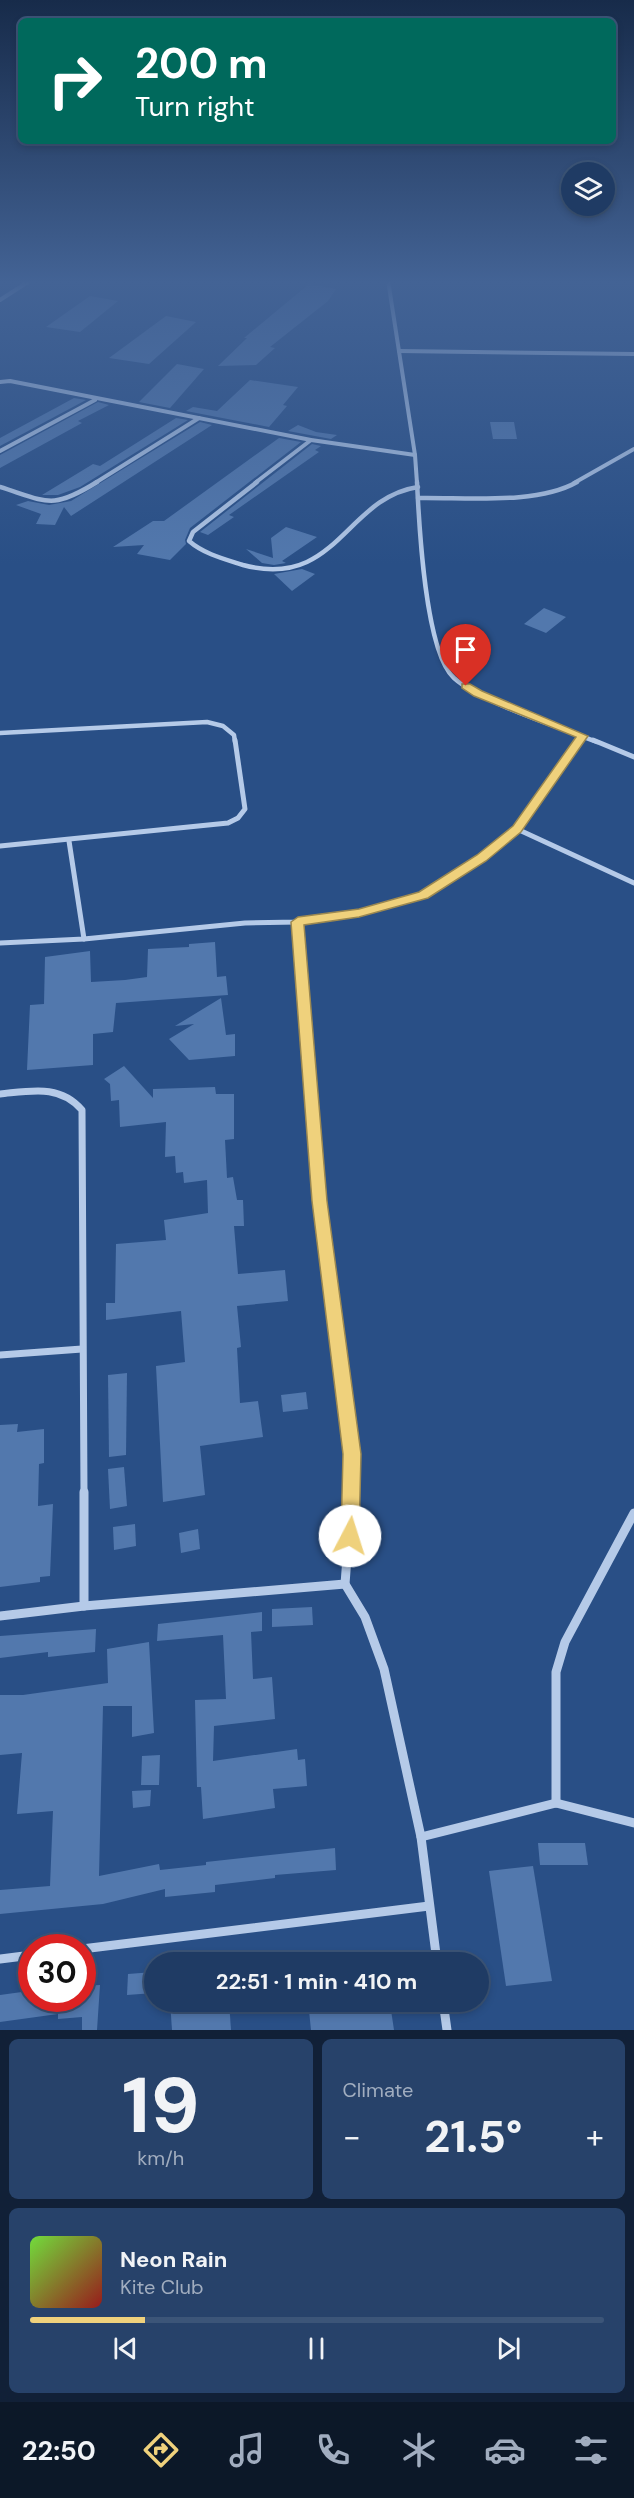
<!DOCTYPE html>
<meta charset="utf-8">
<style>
:root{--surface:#1f3b64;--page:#27426a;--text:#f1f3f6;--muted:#a1adbf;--line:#3c5578;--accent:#efd17c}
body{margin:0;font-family:"DM Sans",sans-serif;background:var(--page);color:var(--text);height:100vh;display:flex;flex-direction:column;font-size:22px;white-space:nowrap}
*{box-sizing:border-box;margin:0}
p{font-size:20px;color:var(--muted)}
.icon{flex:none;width:33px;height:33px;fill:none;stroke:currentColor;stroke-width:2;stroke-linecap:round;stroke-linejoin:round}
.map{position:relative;height:2030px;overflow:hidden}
.details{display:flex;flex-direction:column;gap:9px;padding:9px;background:#112037;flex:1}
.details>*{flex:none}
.hud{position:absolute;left:18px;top:18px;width:598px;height:126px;border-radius:9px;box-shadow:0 3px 9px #0003,0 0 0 2px var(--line);background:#00695c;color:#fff;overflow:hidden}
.buttons{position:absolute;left:561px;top:162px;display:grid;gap:12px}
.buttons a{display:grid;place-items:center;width:54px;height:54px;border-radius:50%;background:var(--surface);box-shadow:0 3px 9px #0003,0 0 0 2px var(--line);font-size:30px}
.speed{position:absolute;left:18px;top:1934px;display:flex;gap:12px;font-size:30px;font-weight:700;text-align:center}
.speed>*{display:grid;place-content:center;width:78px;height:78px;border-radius:50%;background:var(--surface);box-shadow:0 3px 9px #0003,0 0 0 2px var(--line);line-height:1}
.speed .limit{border:9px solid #d22;background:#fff;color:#111}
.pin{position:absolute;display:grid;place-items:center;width:51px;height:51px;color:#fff;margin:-62px -26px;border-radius:50% 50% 50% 0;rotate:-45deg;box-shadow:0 0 6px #0007}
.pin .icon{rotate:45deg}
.me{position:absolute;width:66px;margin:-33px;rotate:5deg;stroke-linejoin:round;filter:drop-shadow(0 0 4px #0008)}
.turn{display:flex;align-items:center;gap:21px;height:126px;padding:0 18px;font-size:27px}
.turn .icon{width:78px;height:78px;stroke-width:2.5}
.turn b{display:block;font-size:42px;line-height:51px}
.big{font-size:45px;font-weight:700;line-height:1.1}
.details .widget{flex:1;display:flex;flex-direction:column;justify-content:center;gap:9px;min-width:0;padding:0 21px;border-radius:9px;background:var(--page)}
.details .dial{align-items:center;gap:0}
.dial b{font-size:78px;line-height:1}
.song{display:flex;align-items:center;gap:18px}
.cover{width:72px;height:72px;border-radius:9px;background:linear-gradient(135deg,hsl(100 70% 55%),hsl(0 70% 35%))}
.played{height:6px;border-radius:3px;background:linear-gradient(90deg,var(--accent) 20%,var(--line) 20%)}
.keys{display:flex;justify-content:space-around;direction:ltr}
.heat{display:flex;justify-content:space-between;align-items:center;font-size:33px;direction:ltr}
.details .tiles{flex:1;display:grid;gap:9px;grid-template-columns:1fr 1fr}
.widget:last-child{grid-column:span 2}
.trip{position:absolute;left:144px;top:1952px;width:345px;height:60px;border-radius:30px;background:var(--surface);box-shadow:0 3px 9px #0003,0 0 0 2px var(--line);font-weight:700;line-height:60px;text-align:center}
.menu{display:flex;height:96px;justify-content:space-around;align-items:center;background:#0c1828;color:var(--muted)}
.menu .icon{width:42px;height:42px}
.menu .active{color:var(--accent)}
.menu b{font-size:27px;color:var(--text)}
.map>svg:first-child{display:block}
.building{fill:#5278ad}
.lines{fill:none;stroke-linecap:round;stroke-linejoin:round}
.minor-far4{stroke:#b5cae8;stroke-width:4}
.minor-far3{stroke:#b5cae8;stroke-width:4.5}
.minor-far2{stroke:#b5cae8;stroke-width:5}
.minor-far1{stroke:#b5cae8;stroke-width:7}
.minor{stroke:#b5cae8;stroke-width:9}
.route{fill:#efd17c;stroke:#9b8851;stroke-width:1.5}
</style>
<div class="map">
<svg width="634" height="2030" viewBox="0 0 634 2030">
<rect width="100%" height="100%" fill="#294f86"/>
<!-- building -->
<g class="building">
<polygon points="309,284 336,289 328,301 270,347 275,348 256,365 218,366 247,338 244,338"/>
<polygon points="90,296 118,301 80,332 46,327"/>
<polygon points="166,316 196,322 149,364 109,358"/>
<polygon points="177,364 204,369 170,408 139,402"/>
<polygon points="250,380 298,387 283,405 287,406 269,427 186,411 193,407 217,411"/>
<polygon points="74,398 86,400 0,446 0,438"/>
<polygon points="98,402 109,405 78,421 82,423 0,468 0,455"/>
<polygon points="176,418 188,420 80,487 58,495 42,495 93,464 100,466"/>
<polygon points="200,422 212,425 71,516 64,507 55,525 36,524 41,514 16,505 28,501 49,505 71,501"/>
<polygon points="490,422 514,422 517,439 493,439"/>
<polygon points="298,425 316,432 337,435 331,439 288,431"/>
<polygon points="279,438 301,442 190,528 185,540 186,544 170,560 137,554 144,545 113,547 153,521 164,521"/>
<polygon points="312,444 321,446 315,450 319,452 229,515 234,517 208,535 200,532"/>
<polygon points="286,527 317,537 282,561 286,563 274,565 262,563 246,549 273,558 271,538"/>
<polygon points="302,569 315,574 292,591 274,574"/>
<polygon points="544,608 566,617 546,633 524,624"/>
<polygon points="215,942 217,977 226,976 228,995 116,1003 113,1032 93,1034 93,1065 27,1070 30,1005 44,1004 45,957 90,951 91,982 125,980 147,977 148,949 189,947 189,944"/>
<polygon points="221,998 226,1035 235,1034 235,1056 189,1060 169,1039 194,1024 175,1026"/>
<polygon points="124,1066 153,1098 153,1089 215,1087 216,1094 234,1094 234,1139 225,1140 227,1178 233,1177 237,1200 243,1200 244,1226 234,1226 238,1274 285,1270 288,1301 237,1306 241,1347 237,1348 240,1403 258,1401 263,1437 200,1446 205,1495 163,1502 156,1366 185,1362 181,1311 106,1320 106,1303 115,1303 116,1244 166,1240 164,1220 208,1213 207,1180 184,1183 183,1172 176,1173 175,1156 165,1157 166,1122 120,1127 119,1100 111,1101 110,1084 104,1079"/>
<polygon points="127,1373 126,1455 109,1457 108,1375"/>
<polygon points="306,1392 308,1409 283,1412 281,1395"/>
<polygon points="18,1424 17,1432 44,1429 44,1463 39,1464 38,1506 53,1504 50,1576 40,1577 40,1582 0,1587 0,1425"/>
<polygon points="124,1467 127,1506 110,1509 108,1469"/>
<polygon points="135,1524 136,1546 114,1550 113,1527"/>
<polygon points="198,1529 200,1549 181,1553 179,1533"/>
<polygon points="312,1607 313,1625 272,1627 272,1609"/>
<polygon points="262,1612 262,1631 251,1632 253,1679 272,1677 275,1719 214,1726 213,1761 297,1749 298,1760 305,1759 307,1786 273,1789 275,1808 203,1819 201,1787 197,1787 195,1700 226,1699 223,1635 157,1641 158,1624"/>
<polygon points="96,1629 95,1652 48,1657 48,1652 0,1658 0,1636"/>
<polygon points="149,1642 154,1733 132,1737 132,1706 103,1706 99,1876 159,1864 160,1870 206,1865 206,1862 335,1848 336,1870 275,1875 275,1878 215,1885 215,1892 165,1897 165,1889 103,1904 0,1914 0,1890 50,1886 53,1811 17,1814 22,1753 0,1755 0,1695 23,1695 108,1683 107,1649"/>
<polygon points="160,1755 159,1785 141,1785 142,1756"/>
<polygon points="151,1790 150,1806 133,1808 132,1791"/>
<polygon points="538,1843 585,1843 588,1865 540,1865"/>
<polygon points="533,1866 552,1981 506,1986 489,1871"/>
<polygon points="154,1972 154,1993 127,1995 128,1974"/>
<polygon points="100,1985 97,2030 82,2030 82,2017 58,2019 58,2014 0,2022 0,1995 29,1991 28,1998 82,1998 82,1986"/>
<polygon points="170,2001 229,2001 231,2030 172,2030"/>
<polygon points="308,2001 361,2001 363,2014 391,2010 394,2030 311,2030"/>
</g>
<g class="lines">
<!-- minor-far4 -->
<g class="minor-far4">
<polyline points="388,280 415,455 417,483"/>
<polyline points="0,300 31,280"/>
<polyline points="399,351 634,354"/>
<polyline points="0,382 10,381 311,440 415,455"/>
<polyline points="0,451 95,400"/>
<polyline points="95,483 199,418"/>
<polyline points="255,483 311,440"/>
<polyline points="574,483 634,449"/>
</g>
<!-- minor-far3 -->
<g class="minor-far3">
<path d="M 257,482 L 193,532 L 189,541 C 204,554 224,559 243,565 C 337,590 345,498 418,487"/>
<path d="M 417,482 C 419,524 425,652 454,678 C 482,703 559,727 597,742"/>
<path d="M 0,487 C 48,502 52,510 97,482"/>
<path d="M 418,498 C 465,497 537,505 577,482"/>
<polyline points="0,733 207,722 223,726 234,735 235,742"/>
<polyline points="579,742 583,736"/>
</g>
<!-- minor-far2 -->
<g class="minor-far2">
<polyline points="593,740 634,757"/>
<polyline points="517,829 634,883"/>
<polyline points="69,841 84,939"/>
<polyline points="0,846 228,823 238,818 245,809 235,740"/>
<polyline points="298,922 309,1072"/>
<polyline points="0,943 84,939 245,923 298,922 359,913 423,895 482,858 517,829 580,740"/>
</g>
<!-- minor-far1 -->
<g class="minor-far1">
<polyline points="309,1070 319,1201 352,1454 352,1493"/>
<path d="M 0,1094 C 31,1091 60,1084 82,1110 L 84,1493"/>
<polyline points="0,1355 82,1349"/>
</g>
<!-- minor -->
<g class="minor">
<polyline points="84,1492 84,1606"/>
<polyline points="352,1492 345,1584 365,1617 384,1669 421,1837 437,1962"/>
<polyline points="0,1616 84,1606 345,1584"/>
<polyline points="556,1803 556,1672 565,1642 634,1513"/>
<polyline points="421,1837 556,1803 634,1823"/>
<polyline points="82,1949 429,1906"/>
<polyline points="0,1959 32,1955"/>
<polyline points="443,2001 447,2030"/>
</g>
</g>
<!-- sky -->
<linearGradient id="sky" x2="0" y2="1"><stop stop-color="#172b4a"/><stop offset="0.5" stop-color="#436395"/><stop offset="1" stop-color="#436395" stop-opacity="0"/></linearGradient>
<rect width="634" height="564" fill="url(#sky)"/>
<!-- route -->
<polygon class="route" points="462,684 470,684 482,691 588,736 521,832 486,861 428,898 359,917 304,925 327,1201 361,1454 359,1536 356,1543 350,1546 343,1543 341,1536 343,1454 312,1201 291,922 298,917 359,909 419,892 477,855 513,826 576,737 474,696 462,688"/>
</svg>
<div class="buttons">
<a><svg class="icon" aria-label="layers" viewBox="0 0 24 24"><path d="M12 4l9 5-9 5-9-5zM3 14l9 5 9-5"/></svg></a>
</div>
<div class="speed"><div class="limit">30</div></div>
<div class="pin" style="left:466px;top:686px;background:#d93025"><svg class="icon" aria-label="arrive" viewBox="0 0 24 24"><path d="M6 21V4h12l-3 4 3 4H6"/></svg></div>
<svg class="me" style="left:350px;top:1536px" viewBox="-20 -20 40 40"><circle r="19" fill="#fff"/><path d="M0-13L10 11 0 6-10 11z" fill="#efd17c"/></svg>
<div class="trip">22:51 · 1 min · 410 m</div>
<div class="hud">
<div class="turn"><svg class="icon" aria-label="right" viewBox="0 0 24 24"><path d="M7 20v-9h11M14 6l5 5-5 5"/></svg><div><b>200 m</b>Turn right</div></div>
</div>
</div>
<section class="details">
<div class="tiles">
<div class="widget dial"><b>19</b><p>km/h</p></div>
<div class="widget"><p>Climate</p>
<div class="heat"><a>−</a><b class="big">21.5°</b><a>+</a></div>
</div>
<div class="widget">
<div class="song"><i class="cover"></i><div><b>Neon Rain</b><p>Kite Club</p></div></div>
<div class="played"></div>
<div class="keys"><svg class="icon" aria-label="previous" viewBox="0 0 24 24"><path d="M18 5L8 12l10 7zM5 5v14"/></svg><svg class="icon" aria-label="pause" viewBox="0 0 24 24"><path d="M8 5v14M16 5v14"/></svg><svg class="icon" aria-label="next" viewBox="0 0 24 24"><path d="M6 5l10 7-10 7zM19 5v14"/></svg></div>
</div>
</div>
</section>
<nav class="menu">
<b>22:50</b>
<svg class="icon active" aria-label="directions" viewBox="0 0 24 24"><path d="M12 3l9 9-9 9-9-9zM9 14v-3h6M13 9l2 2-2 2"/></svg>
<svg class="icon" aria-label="music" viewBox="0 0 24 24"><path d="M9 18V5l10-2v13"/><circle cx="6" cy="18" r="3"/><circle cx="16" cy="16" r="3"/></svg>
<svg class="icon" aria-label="phone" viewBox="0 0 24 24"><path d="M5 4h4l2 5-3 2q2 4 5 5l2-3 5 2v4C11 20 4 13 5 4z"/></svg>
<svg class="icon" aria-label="climate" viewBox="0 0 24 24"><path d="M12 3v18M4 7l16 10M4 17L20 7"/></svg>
<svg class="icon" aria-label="car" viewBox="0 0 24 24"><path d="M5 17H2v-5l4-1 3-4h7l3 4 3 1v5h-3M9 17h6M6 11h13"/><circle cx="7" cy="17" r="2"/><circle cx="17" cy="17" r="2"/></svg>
<svg class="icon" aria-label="filters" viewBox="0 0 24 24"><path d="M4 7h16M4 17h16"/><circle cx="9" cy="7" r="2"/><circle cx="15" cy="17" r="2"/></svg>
</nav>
